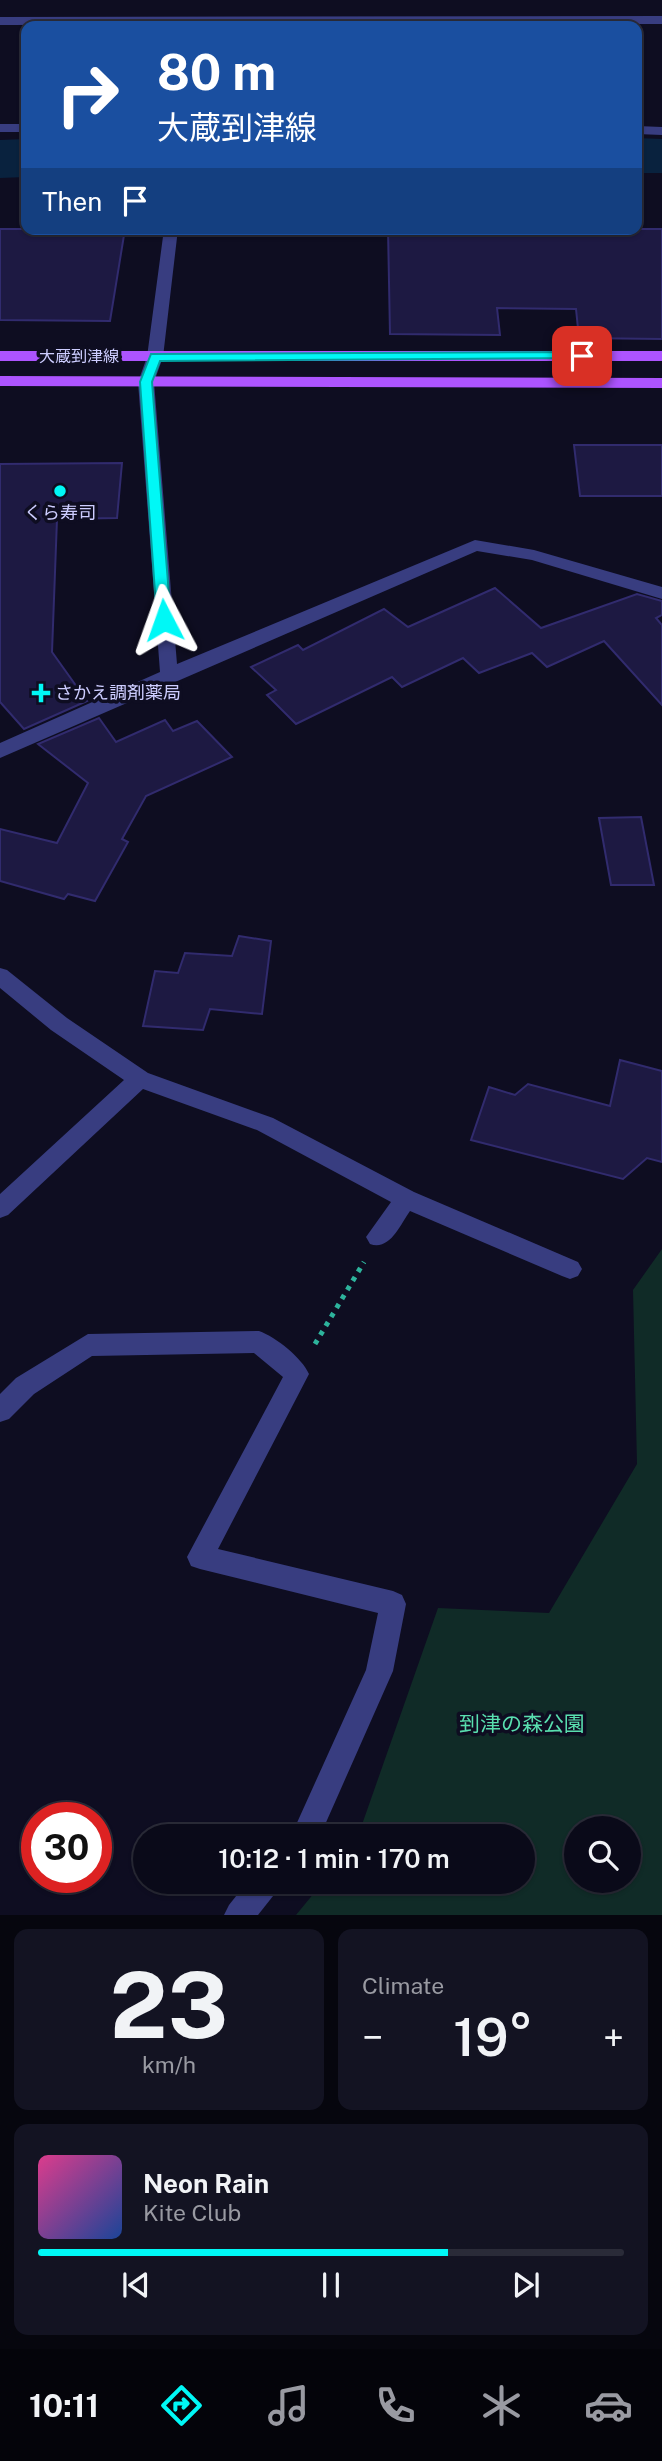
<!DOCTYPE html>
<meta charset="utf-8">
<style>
:root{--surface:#0a0a19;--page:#131322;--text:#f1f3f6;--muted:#999aa2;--line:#2a2b38;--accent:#00f8f6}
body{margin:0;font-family:"Public Sans","Noto Sans JP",sans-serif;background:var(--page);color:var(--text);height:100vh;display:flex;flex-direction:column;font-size:26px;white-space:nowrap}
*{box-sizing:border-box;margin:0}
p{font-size:23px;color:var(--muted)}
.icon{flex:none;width:38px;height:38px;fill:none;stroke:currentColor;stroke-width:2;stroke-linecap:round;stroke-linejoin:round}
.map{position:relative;height:1915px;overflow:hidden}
.panel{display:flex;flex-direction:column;gap:14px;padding:14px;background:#06060e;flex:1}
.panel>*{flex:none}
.hud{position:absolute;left:21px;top:21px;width:621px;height:214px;border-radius:14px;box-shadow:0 2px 5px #0004,0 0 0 2px var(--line);background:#1a4fa0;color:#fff;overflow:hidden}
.controls{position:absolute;left:564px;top:1816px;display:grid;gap:14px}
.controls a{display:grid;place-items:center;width:77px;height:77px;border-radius:50%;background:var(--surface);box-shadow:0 2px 5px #0004,0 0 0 2px var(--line);font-size:35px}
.speed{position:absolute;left:21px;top:1802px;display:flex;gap:14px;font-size:35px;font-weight:700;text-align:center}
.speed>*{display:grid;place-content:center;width:91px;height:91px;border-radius:50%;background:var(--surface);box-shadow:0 2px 5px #0004,0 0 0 2px var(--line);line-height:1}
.speed .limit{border:10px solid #d22;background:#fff;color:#111}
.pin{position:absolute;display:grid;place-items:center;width:60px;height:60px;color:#fff;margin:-30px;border-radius:14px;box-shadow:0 4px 10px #0006}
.me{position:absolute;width:77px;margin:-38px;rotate:356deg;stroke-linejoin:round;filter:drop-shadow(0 0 5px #0008)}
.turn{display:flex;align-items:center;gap:24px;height:147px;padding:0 21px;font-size:32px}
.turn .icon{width:91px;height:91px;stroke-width:2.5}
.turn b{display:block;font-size:49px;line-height:60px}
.then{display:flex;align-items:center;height:66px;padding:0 21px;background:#0003;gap:14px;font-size:26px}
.big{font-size:52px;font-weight:600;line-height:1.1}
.panel .widget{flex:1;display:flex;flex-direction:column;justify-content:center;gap:10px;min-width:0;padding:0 24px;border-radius:14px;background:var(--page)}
.panel .dial{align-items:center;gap:0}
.dial b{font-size:91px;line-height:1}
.song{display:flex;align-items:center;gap:21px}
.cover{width:84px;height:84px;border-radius:10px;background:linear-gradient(135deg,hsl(330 70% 55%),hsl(220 70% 35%))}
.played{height:7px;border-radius:4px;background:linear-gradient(90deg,var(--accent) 70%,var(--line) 70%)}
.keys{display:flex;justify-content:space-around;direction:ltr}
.heat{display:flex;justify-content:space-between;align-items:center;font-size:38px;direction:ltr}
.panel .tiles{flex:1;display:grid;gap:14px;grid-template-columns:1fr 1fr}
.widget:last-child{grid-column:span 2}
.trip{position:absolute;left:133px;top:1824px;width:402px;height:70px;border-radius:35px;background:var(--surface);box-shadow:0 2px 5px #0004,0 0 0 2px var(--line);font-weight:600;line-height:70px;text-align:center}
.tabs{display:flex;height:112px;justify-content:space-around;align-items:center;background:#04040a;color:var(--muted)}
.tabs .icon{width:49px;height:49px}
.tabs .selected{color:var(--accent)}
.tabs b{font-size:32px;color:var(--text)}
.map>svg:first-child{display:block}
.green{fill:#102b27;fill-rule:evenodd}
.water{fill:#09223e}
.building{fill:#1d1942;stroke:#312b6e;stroke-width:2}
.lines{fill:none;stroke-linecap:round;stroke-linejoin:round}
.path{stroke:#2db39c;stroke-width:5;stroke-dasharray:4.5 6;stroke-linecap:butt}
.minor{fill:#383d80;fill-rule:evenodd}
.major{fill:#ad54ff;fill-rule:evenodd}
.route{fill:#00f8f6;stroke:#00a1a0;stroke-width:2}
.poi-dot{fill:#00f8f6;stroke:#0e0d21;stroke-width:2.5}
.labels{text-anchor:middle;stroke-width:7;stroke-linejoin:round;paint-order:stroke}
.far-street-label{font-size:16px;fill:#cdcdff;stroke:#0e0d21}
.poi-label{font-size:18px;fill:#cdcdff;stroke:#0e0d21}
.near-park-label{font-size:21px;fill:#59dfaf;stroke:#0e0d21}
</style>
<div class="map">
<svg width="662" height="1915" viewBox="0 0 662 1915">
<rect width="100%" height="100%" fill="#0e0d21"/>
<!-- green -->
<path class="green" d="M 662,1249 L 662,1915 L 296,1915 L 324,1881 L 523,1881 L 523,1836 L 358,1836 L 438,1608 L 549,1613 L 637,1464 L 633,1290 ZM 576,1829 L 628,1829 L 628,1881 L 576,1881 Z"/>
<!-- water -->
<g class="water">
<polygon points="637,138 662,139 662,173 637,173"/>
<polygon points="26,139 26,177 0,178 0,140"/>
</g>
<!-- building -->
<g class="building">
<polygon points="0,229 125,229 110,321 0,320"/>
<polygon points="388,229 662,229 662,339 579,338 576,309 497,308 500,335 390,334"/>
<polygon points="574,445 662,445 662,496 580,496"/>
<polygon points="122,463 117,518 57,519 52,652 87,701 24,729 0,702 0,464"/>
<polygon points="495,588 541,628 637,594 662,601 662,615 656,618 662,625 662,705 604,641 547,667 532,653 479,673 463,658 402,687 392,677 296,724 267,695 276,690 251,667 298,645 303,650 384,609 408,627"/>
<polygon points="99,718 116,742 165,720 173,731 197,721 232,757 146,796 122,839 128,842 95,901 68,894 64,899 0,881 0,829 57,843 88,783 38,744"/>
<polygon points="641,817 654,885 611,885 599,818"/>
<polygon points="239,936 271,941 262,1014 210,1009 203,1030 143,1026 155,971 178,973 185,953 232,956"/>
<polygon points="620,1060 662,1071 662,1162 647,1158 623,1179 471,1140 489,1087 515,1095 528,1084 610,1106"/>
</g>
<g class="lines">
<!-- path -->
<polyline class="path" points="315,1344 364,1262"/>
<!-- minor -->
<g class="minor">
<polygon points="662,16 662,24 0,25 0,17"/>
<rect x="0" y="124" width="26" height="8"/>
<polygon points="637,126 662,127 662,135 637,134"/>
<polygon points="164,229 178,229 163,357 154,382 177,664 475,540 534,550 662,587 662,599 532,560 477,551 0,758 0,743 160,672 138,382 147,357"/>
<path d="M 0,968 L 7,970 L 67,1018 L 148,1073 L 273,1118 L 414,1192 L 578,1262 L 582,1269 L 578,1276 L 570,1279 L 562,1276 L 410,1211 C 400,1225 390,1251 370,1244 L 366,1237 L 391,1202 L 257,1130 L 143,1089 L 8,1215 L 0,1218 L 0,1194 L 124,1080 L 51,1030 L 0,988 Z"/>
<path d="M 259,1331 C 276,1337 302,1358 309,1374 L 218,1549 L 393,1591 L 402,1595 L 406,1604 L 393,1671 L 320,1836 L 291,1836 L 366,1670 L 378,1613 L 200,1569 L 191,1566 L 187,1557 L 283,1377 L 254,1353 L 92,1356 L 34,1394 L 9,1419 L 0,1422 L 0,1394 L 16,1378 L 88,1334 Z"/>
<polygon points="248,1881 281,1881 277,1891 258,1915 224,1915 229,1905"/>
</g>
<!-- major -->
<g class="major">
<rect x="0" y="351" width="662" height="10"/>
<polygon points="0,376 662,378 662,388 0,386"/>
</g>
</g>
<!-- route -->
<polygon class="route" points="582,352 588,356 586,358 160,361 152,382 171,620 164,625 157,620 140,382 151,354"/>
<!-- markers -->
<g class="poi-dot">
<circle cx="60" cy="491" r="7"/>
<path d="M37.5 682.5h7v7h7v7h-7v7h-7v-7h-7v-7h7z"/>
</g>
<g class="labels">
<!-- far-street labels -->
<g class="far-street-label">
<text x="79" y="362">大蔵到津線</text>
</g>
<!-- poi labels -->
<g class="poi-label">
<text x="60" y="519">くら寿司</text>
<text x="55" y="699" text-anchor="start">さかえ調剤薬局</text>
</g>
<!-- near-park labels -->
<g class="near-park-label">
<text x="522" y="1731">到津の森公園</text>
</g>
</g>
</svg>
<div class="controls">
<a><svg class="icon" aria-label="search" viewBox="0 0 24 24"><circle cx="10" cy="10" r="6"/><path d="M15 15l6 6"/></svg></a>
</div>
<div class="speed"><div class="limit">30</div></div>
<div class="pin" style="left:582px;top:356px;background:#d93025"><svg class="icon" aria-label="arrive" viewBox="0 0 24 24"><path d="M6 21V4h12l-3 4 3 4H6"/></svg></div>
<svg class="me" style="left:164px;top:620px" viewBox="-20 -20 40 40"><path d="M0-17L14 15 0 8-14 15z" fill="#00f8f6" stroke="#fff" stroke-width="4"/></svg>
<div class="trip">10:12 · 1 min · 170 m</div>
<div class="hud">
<div class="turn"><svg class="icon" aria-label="right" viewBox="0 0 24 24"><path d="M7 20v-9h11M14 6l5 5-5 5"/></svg><div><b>80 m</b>大蔵到津線</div></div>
<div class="then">Then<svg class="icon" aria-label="arrive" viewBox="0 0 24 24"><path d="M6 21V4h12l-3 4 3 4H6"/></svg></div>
</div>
</div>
<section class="panel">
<div class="tiles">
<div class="widget dial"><b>23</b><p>km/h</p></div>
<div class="widget"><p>Climate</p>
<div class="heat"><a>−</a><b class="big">19°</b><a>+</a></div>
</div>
<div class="widget">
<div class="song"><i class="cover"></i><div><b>Neon Rain</b><p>Kite Club</p></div></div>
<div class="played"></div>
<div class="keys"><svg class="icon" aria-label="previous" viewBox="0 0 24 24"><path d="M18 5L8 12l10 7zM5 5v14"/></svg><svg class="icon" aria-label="pause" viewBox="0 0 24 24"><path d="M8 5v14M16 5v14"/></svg><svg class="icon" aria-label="next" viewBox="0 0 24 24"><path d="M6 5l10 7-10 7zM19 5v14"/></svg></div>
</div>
</div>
</section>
<nav class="tabs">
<b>10:11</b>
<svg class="icon selected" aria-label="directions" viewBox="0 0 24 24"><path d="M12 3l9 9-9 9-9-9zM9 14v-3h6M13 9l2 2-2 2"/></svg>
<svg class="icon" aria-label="music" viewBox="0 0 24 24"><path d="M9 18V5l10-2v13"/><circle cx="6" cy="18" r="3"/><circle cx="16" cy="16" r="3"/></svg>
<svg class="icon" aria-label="phone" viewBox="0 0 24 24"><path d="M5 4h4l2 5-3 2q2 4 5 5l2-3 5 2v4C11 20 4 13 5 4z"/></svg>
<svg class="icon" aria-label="climate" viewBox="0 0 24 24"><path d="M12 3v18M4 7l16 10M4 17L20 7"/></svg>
<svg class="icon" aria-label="car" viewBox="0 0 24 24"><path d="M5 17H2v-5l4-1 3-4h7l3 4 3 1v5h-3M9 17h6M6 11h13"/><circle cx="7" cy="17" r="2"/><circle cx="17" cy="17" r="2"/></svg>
</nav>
